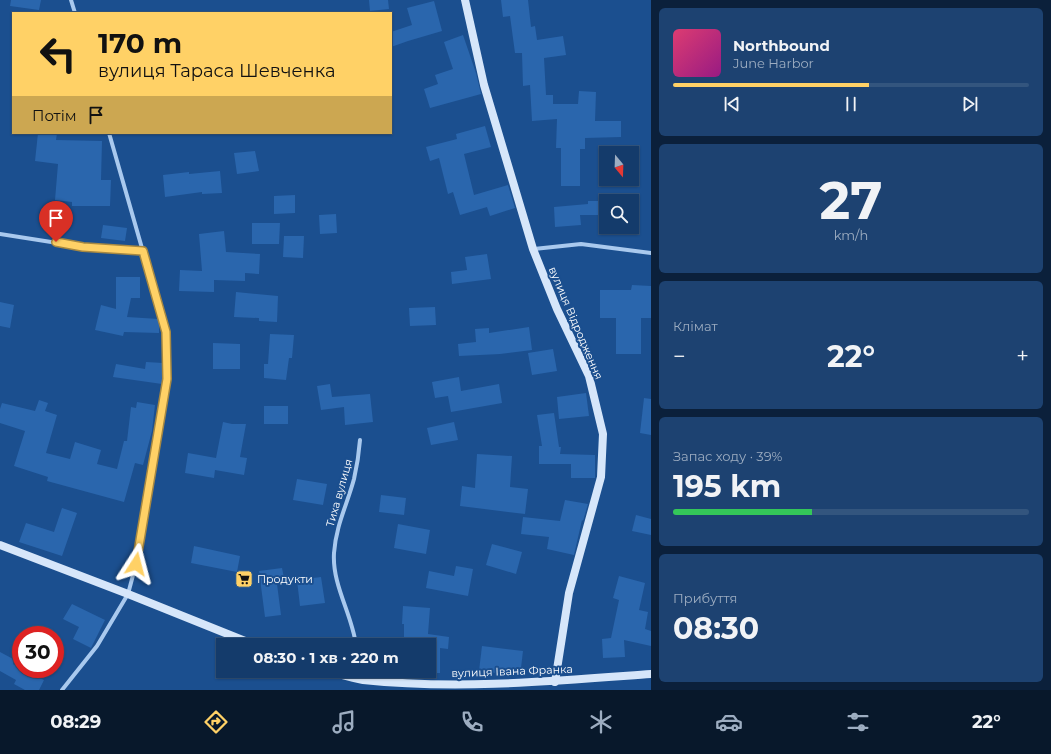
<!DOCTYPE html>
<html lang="uk">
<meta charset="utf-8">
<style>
:root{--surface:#143b6b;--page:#1d4271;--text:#f1f3f6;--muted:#9dadc1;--line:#33557e;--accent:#ffd166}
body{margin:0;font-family:Montserrat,sans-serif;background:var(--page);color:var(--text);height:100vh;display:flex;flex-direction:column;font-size:15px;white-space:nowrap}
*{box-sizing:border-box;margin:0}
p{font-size:13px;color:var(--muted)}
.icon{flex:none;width:22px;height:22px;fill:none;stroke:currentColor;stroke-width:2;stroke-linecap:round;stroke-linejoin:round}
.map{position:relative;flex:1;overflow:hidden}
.drawer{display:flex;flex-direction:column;gap:8px;padding:8px;background:#0b203b;width:400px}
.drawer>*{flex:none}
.guide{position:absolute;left:12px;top:12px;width:380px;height:122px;border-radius:0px;box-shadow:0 1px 3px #0004,0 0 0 1px var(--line);background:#ffd166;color:#111;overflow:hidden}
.needle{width:26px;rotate:161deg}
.tools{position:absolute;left:599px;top:146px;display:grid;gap:8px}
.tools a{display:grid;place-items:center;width:40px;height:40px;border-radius:0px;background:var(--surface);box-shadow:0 1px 3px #0004,0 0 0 1px var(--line);font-size:20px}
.speed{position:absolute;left:12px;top:626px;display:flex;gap:8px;font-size:20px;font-weight:700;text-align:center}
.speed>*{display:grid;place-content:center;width:52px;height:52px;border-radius:50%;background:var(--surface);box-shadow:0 1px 3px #0004,0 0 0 1px var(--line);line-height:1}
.speed .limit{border:6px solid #d22;background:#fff;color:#111}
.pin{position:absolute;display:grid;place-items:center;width:34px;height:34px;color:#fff;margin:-41px -17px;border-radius:50% 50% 50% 0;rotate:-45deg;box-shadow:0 0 4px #0007}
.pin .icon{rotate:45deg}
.me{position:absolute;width:44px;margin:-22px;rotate:9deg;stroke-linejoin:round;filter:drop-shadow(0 0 3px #0008)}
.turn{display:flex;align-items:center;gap:14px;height:84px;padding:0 20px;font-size:18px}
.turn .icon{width:52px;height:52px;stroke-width:2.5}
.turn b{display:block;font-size:28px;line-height:34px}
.then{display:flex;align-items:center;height:38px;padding:0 20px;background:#0003;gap:8px;font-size:15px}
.big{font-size:30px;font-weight:700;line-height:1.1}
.drawer .card{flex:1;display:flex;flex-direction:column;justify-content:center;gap:6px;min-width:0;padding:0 14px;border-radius:6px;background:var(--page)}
.drawer .dial{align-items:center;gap:0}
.dial b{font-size:52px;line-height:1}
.song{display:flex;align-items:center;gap:12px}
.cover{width:48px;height:48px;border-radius:6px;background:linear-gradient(135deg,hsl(340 70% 55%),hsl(310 70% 35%))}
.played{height:4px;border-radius:2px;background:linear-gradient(90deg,var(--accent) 55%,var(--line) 55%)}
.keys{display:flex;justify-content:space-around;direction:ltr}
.heat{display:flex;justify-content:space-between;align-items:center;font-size:22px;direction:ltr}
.charge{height:6px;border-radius:3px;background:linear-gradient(90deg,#34c759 39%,var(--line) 0)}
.trip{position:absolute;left:216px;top:638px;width:220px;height:40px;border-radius:0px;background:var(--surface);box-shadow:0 1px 3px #0004,0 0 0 1px var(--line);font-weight:700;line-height:40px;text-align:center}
.menu{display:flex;height:64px;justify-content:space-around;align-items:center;background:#08182b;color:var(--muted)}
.menu .icon{width:28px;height:28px}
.menu .selected{color:var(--accent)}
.menu b{font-size:18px;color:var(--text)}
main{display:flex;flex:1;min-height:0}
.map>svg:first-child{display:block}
.building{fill:#2a66ad}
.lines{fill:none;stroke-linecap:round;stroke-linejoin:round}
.street{stroke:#a9c9ee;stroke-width:4}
.secondary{stroke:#d6e6fa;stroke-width:8}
.route-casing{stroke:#a68842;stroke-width:10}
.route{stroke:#ffd166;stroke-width:7}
.labels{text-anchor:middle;stroke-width:4;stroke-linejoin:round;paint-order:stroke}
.street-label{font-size:11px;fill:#fff;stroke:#1b4f8f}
.poi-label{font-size:11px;fill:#fff;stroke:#1b4f8f;text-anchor:start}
</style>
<main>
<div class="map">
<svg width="651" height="690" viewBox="0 0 651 690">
<rect width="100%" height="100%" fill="#1b4f8f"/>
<!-- building -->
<g class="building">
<polygon points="11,0 41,0 39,10 10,6"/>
<polygon points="369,0 388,0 389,9 370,11"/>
<polygon points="501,0 528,0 531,27 535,26 537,40 563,36 566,55 544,58 546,95 553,95 553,104 578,104 579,91 596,92 595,121 621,121 621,137 585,138 585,149 580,149 580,186 561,186 561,148 556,148 557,119 532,121 530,85 523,86 522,53 515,53 510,16 503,17"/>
<polygon points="434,1 442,31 408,41 391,47 391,32 412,25 407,8"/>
<polygon points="463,35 476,73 481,94 430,108 424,89 438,84 435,75 453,69 444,42"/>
<polygon points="485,126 491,147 464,154 474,195 508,185 515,208 490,216 487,207 460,215 453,192 448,194 439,158 430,161 426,147 457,139 456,134"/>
<polygon points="38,133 57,133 56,140 102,141 101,180 111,180 110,206 72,206 72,202 55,200 58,164 35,161"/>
<polygon points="255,151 259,171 237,174 234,153"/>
<polygon points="220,171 222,193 202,194 202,192 165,197 163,175 189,172 189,174"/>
<polygon points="295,195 295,213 274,214 274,196"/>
<polygon points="588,201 606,201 606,215 580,215 581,225 555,227 554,207 588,204"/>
<polygon points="336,214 337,233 320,234 319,215"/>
<polygon points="252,223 280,223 279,244 252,244"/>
<polygon points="103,225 127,228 125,241 101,238"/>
<polygon points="224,231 226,252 260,254 259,274 245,273 245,281 214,280 214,292 179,291 180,270 202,271 199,234"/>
<polygon points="284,236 304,236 303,258 283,257"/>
<polygon points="487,254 491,279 452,284 451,272 467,270 465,257"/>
<polygon points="116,277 140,277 140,298 131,298 127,317 159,319 159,333 124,332 123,336 95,330 101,305 116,309"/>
<polygon points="632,285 651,286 651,318 641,318 641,354 616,354 616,318 600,318 600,290 631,290"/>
<polygon points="236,292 278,296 277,322 259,321 259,318 234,317"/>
<polygon points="0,302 14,305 10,328 0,326"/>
<polygon points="435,307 436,325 410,326 409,308"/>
<polygon points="529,327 532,350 500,354 459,356 458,344 476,342 475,329 489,328 489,333"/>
<polygon points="270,334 294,335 292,358 289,358 286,380 264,378 264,364 268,364"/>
<polygon points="213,343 240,344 240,369 213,369"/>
<polygon points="553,349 557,371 532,375 528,353"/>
<polygon points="146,362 163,363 162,384 113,377 116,364 145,369"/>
<polygon points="459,377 461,391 499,384 502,403 451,412 448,396 435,398 432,382"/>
<polygon points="330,384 332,397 370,394 373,422 345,425 344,407 321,410 317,386"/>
<polygon points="586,393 589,416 559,419 557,397"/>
<polygon points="644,398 651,399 651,435 640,433"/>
<polygon points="39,400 48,403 45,411 57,415 46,453 70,459 75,442 101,450 97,464 117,469 124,441 127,441 131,407 136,408 137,402 155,405 152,431 143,465 135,463 124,502 47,481 48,477 14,466 25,431 0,423 0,409 2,403 35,411"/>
<rect x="264" y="406" width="24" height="18"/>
<polygon points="554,413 559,447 561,447 560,454 595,455 595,478 571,478 571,464 539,464 539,446 542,446 537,415"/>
<polygon points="223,422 232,424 246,424 240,457 247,458 244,475 215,470 214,478 185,473 188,453 216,458"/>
<polygon points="454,422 458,440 431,445 427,428"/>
<polygon points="477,454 512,456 510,487 528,489 525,514 460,506 462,486 475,488"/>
<polygon points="297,479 327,484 323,505 293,500"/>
<polygon points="381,495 406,498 404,515 379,512"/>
<polygon points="565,500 588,504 583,521 582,520 574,555 547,549 549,537 521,534 523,517 560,521"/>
<polygon points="62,508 77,513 62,556 19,542 26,523 54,532"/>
<polygon points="636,515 651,519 651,535 632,531"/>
<polygon points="398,524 430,530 426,554 394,548"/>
<polygon points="492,544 522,552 516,574 486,565"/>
<polygon points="194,546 240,556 237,572 191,563"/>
<polygon points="456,566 473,569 468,596 426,588 429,571 454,576"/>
<polygon points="282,568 285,583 277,584 281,615 265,617 259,571"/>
<polygon points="619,576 645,583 639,610 648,612 645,629 651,631 651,646 624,640 625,657 603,658 602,639 611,638 619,600 613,598"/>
<polygon points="321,577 325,603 300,606 297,580"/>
<polygon points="72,604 105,620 91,648 73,639 79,627 63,619"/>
<polygon points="403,606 430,608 428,634 449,637 448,649 440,648 440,673 429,673 429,645 404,645 404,624 402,624"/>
<polygon points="482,646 523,651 520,676 479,671"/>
<polygon points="0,652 15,660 13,664 21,669 44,680 39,690 25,690 14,684 16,680 0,671"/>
</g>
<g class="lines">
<!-- street -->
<g class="street">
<polyline points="71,0 75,13"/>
<polyline points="0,234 83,247 143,251"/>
<polyline points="534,249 581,244 651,253"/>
<path d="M 356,645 C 352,614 332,585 334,553 C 336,525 347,505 354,479 C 357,466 359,453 360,440"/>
<polyline points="360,671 361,679"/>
<polyline points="62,690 97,646 128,594 136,564 167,379 166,332 109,133"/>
</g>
<!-- secondary -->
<g class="secondary">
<polyline points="465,0 484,85 533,249 557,309 589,376 603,434 601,477 569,593 555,682"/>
<polyline points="0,545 128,594 255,645"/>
<path d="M 327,671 C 339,674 351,678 363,680 C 457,690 556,681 651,674"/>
</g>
</g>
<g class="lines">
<defs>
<polyline id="route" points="56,242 83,247 143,251 166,332 167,379 136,564"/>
</defs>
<!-- route casing -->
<use href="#route" class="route-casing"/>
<!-- route -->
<use href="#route" class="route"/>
</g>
<!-- icons -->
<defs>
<symbol id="supermarket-square" viewBox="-11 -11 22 22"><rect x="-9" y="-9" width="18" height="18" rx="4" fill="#ffd166" stroke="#1b4f8f"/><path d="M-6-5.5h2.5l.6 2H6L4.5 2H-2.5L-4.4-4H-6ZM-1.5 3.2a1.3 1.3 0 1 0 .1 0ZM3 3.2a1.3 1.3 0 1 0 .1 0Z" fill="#111"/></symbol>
</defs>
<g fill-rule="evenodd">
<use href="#supermarket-square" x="234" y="569" width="20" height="20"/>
</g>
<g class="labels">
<!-- street labels -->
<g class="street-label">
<text transform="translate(576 323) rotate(67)" y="4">вулиця Відродження</text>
<text transform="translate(339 493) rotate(-74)" y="4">Тиха вулиця</text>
<text transform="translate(512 671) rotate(-2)" y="4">вулиця Івана Франка</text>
</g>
<!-- poi labels -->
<g class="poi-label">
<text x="257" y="583">Продукти</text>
</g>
</g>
</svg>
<div class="tools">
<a><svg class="needle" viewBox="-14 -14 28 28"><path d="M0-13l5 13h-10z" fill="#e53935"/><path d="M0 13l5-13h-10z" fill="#9dadc1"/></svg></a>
<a><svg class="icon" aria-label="search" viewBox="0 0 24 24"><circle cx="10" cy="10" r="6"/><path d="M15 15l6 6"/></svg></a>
</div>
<div class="speed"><div class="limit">30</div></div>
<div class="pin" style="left:56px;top:242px;background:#d93025"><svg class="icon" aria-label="arrive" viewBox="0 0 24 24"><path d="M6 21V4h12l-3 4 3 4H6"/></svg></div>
<svg class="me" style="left:136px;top:564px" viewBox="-20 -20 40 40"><path d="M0-17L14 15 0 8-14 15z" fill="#ffd166" stroke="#fff" stroke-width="4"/></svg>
<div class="trip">08:30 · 1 хв · 220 m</div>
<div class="guide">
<div class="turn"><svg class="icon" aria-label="left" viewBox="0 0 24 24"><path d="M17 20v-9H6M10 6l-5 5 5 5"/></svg><div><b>170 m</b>вулиця Тараса Шевченка</div></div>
<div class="then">Потім<svg class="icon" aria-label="arrive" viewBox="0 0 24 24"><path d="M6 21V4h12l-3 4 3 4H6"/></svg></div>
</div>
</div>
<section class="drawer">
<div class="card">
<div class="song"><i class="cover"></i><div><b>Northbound</b><p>June Harbor</p></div></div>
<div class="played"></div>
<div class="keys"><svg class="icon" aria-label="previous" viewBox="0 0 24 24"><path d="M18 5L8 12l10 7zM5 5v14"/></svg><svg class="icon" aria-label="pause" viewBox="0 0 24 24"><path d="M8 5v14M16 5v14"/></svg><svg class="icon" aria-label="next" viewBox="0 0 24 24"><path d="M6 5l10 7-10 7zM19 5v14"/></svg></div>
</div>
<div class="card dial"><b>27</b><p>km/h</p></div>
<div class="card"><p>Клімат</p>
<div class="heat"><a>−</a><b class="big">22°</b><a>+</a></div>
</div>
<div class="card"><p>Запас ходу · 39%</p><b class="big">195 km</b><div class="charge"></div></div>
<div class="card"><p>Прибуття</p><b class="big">08:30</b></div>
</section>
</main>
<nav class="menu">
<b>08:29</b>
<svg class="icon selected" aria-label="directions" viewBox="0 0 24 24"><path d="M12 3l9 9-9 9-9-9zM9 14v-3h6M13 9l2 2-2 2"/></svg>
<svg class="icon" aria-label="music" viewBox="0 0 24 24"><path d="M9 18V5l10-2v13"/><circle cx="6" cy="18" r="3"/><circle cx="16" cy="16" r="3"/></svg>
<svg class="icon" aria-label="phone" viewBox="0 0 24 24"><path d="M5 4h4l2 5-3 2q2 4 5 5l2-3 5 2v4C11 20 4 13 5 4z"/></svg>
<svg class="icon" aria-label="climate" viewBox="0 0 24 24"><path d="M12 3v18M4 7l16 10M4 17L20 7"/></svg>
<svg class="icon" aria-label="car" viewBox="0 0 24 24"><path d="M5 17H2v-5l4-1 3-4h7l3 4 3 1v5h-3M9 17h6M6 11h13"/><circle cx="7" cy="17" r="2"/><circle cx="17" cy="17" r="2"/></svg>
<svg class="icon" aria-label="filters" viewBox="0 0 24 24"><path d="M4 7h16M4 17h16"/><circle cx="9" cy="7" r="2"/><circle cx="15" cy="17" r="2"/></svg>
<b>22°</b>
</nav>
